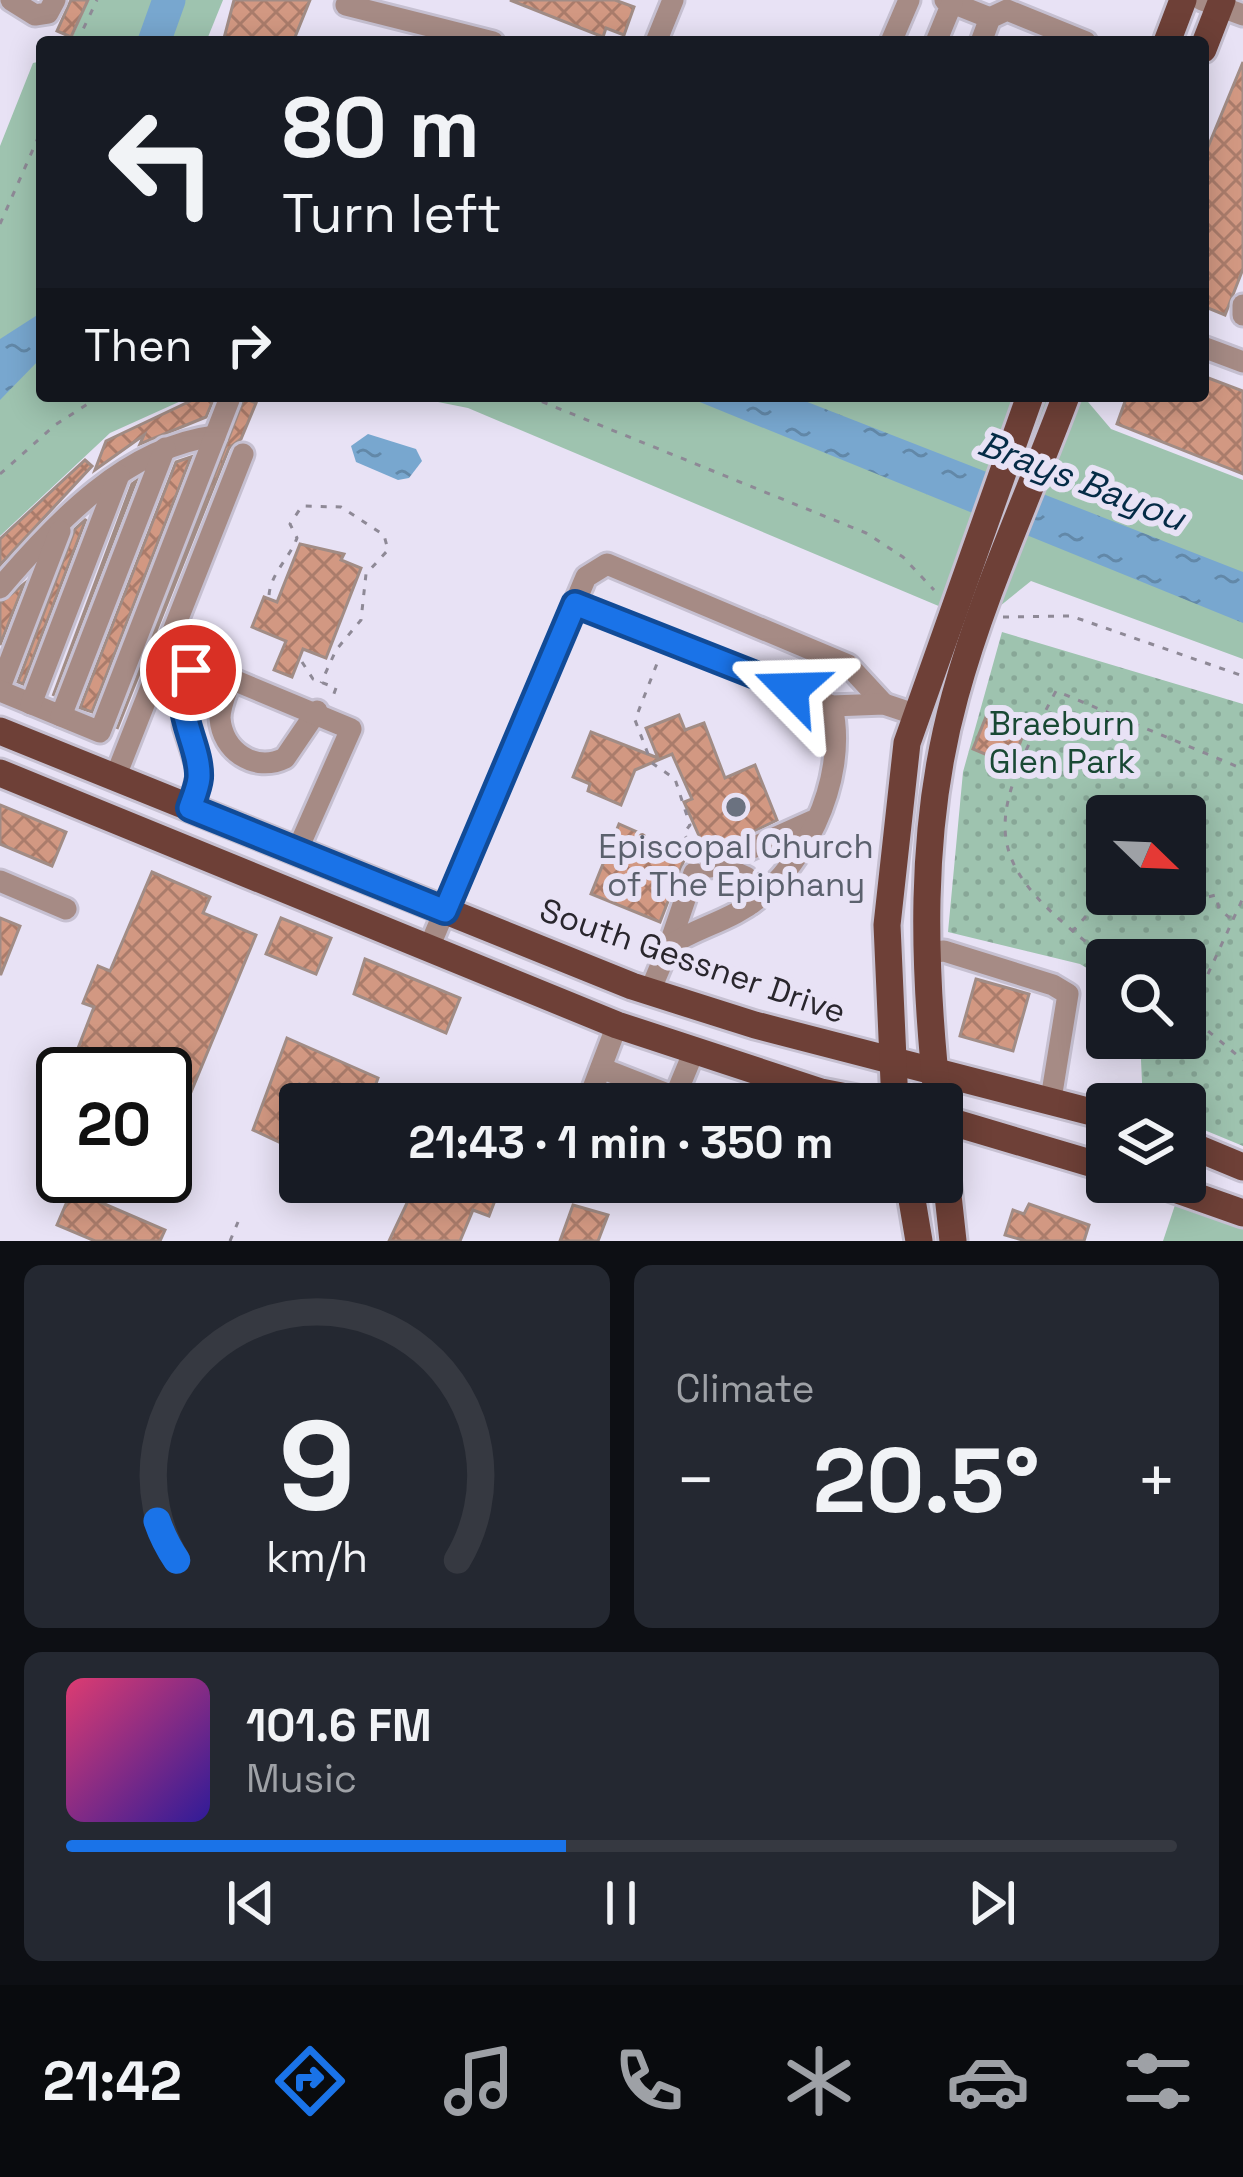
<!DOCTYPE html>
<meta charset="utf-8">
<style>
:root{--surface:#171b24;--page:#242831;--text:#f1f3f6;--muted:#9ea1a6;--line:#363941;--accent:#1a73e8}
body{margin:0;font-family:"Space Grotesk",sans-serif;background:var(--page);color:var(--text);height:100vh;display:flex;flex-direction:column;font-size:45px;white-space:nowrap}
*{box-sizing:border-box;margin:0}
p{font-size:39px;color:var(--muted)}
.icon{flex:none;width:66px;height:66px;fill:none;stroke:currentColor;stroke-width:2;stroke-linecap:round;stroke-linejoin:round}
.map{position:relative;height:1241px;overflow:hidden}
.side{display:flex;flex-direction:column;gap:24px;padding:24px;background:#0d0f14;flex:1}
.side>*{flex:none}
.guide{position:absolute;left:36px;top:36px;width:1173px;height:366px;border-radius:12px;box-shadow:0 6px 30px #0003;background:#171b24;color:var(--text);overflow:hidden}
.needle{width:78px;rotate:113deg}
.tools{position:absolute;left:1086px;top:795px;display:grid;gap:24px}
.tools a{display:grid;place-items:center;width:120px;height:120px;border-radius:12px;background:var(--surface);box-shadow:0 6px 30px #0003;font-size:60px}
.speed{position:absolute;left:36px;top:1047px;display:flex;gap:24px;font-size:60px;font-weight:700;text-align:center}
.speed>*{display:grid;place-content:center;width:156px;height:156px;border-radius:50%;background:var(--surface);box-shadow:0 6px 30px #0003;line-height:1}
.speed .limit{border:6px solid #111;border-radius:18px;background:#fff;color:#111}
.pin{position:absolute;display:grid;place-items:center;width:102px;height:102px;color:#fff;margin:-51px;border:6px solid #fff;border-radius:50%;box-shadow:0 3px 12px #0007}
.me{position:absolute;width:132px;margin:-66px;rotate:292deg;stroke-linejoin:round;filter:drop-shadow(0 0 9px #0008)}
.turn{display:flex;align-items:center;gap:42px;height:252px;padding:0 48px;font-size:54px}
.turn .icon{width:156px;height:156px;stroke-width:2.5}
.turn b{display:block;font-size:84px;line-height:102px}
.then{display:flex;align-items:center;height:114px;padding:0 48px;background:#0003;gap:24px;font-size:45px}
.big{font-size:90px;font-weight:700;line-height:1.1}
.side .tile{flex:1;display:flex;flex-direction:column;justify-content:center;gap:18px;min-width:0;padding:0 42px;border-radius:18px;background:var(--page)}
.side .dial{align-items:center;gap:0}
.dial svg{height:312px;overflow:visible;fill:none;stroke:var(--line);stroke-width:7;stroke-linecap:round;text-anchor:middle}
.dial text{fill:var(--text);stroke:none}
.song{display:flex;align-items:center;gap:36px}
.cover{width:144px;height:144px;border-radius:18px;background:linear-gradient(135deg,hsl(340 70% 55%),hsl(250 70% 35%))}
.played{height:12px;border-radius:6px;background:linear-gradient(90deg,var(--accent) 45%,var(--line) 45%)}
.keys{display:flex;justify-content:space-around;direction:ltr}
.heat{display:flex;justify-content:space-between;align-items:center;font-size:66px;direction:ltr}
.side .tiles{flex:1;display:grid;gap:24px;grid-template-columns:1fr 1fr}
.tile:last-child{grid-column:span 2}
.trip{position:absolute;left:279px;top:1083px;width:684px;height:120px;border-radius:12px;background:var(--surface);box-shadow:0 6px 30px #0003;font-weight:700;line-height:120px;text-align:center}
.dock{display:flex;height:192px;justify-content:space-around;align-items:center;background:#090b0e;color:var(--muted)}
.dock .icon{width:84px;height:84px}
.dock .on{color:var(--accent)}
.dock b{font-size:54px;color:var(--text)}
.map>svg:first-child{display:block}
.grass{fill:#9ec3af}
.park{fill:url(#park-dots);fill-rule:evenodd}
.water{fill:url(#water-ripples)}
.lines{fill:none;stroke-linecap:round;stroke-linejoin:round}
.river{stroke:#78a7cf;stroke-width:33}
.building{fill:url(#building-cross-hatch);stroke:#a18c85;stroke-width:3}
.minor-casing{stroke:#c6c0d1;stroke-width:27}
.major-casing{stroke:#c6c0d1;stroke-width:33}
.path{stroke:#8e8996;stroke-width:3;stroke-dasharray:6 9;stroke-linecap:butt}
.minor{stroke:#a68b85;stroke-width:21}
.major{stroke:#6e4037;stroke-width:27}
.route-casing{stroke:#114b97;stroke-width:30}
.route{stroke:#1a73e8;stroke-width:21}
.worship-dot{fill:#6b7280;stroke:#e8e2f5;stroke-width:4.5}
.labels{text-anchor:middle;stroke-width:12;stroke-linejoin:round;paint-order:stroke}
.park-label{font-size:33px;fill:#194934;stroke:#e8e2f5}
.worship-label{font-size:33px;fill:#5b616d;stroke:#e8e2f5}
.street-label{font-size:33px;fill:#29262d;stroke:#e8e2f5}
.water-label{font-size:36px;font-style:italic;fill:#052b46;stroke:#e8e2f5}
</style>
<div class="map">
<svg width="1243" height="1241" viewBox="0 0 1243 1241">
<defs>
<pattern id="park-dots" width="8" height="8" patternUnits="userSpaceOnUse" patternTransform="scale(3)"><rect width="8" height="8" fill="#9ec3af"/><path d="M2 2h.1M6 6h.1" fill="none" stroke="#88a797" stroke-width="1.8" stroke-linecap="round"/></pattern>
<pattern id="water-ripples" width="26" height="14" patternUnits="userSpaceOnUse" patternTransform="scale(3)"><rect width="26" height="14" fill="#78a7cf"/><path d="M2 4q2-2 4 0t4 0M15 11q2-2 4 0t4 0" fill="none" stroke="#6288a8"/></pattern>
<pattern id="building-cross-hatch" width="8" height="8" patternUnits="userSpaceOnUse" patternTransform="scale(3)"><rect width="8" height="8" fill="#d29882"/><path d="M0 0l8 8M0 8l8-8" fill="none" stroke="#aa7c6b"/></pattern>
</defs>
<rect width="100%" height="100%" fill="#e8e2f5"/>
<!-- grass -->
<g class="grass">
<polygon points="89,0 223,0 206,42 70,42"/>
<polygon points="42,61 42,396 192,396 110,433 0,536 0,146 33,63"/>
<polygon points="408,396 1083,396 1111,429 1243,480 1243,659 1031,581 979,623 468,408"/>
<polygon points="1176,1202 1243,1223 1243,1241 1163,1241"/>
</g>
<!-- park -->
<path class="park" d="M 1002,632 L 1243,704 L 1243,1146 L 1185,1122 L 1185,1104 L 1143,1104 L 1140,1038 L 1185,1038 L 1185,960 L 1107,960 L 1107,980 L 1080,964 L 948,932 L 963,772 ZM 1107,816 L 1185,816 L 1185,894 L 1107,894 Z"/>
<!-- water -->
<g class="water">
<polygon points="42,312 42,357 0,400 0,339"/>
<polygon points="685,396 792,396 1243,572 1243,623"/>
<polygon points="368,434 416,449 422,461 409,478 398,480 356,462 351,446"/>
</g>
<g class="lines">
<!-- river -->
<polyline class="river" points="154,42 169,0"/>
</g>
<!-- building -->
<g class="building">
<polygon points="71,0 88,0 71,37 57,31"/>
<polygon points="234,0 310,0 293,42 223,42"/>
<polygon points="510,0 615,0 634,7 624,35 606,28 603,37"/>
<polygon points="1243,62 1243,269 1225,315 1203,306 1203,159"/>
<polygon points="1203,376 1243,391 1243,474 1117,424 1127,396 1203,396"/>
<polygon points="201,396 214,398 206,417 140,444 144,435 95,470 106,441"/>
<polygon points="244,398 256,403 241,439 229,448 117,729"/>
<polygon points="191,457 92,712 80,708 176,462"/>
<polygon points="85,460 92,466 0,565 0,539"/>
<polygon points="136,481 53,696 132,484"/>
<polygon points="86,519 23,684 18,682 75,529"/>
<polygon points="300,544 344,554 341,560 361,568 326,658 303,649 292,677 274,670 286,641 252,627 264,597 277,602"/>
<polygon points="24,584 0,645 0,603"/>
<polygon points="988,712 1026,728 1011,765 973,749"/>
<polygon points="679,715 685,730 704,723 725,778 755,765 777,820 698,859 686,855 660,922 591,894 619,824 676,849 700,838 684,802 692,799 672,754 635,770 621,805 588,791 590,784 573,777 591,732 658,758 646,728"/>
<polygon points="0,805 66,832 52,866 0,844"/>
<polygon points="152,872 210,897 203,913 256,935 165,1155 165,1074 68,1074 94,1007 83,1003 98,966 110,971"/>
<polygon points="0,918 20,926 1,974 0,974"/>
<polygon points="281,918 331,938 316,974 266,954"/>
<polygon points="365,959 460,998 446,1033 354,994"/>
<polygon points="976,979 1029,994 1013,1051 960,1036"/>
<polygon points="287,1038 378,1078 373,1092 400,1104 347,1104 300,1084 300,1152 253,1130"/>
<polygon points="708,1086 751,1104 701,1104"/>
<polygon points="417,1182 502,1182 489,1216 473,1210 460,1241 389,1241"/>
<polygon points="72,1190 165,1230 160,1241 95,1241 57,1225"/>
<polygon points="1029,1204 1089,1225 1084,1241 1026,1241 1005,1235 1013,1210 1024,1214"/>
<polygon points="573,1205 608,1215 598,1241 560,1241"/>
</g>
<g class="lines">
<defs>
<g id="minor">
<polyline points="11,0 35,15 48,13 55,0"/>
<polyline points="348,0 346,5 493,42"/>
<polyline points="945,0 990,18"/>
<polyline points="1202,0 1243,15"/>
<polyline points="656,42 673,0"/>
<polyline points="891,42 909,0"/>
<polyline points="936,42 952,3"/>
<polyline points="981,42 990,18 1007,10 1086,42"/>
<polyline points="1243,305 1243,315"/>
<polyline points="1203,347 1243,362"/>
<path d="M 0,588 C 56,522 126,447 215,436"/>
<polyline points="575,603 586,577 607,564 848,665 884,704"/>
<path d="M 231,679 C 227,691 220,705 220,718 C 222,751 255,773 285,758 L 317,711"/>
<polyline points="0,687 60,531"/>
<polyline points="0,691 100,732 229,400"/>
<polyline points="31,704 119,475"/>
<polyline points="61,716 165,448"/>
<polyline points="115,778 243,454"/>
<polyline points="190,808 199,772 184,726 186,679 196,670 231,679 351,729 297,851"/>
<polyline points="717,864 746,877 752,903"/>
<polyline points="710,867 812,821"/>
<polyline points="0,881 66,909"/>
<polyline points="669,946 694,873"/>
<polyline points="428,950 575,603 832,706 884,704 914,714"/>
<polyline points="926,953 944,951 1053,985 1068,994 1051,1099"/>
<path d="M 650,991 L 669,946 C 691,931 714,925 736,913 C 803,877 849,780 832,706"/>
<polyline points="601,1068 675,1097"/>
<polyline points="587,1104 617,1025"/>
<polyline points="672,1104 694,1051"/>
</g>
<g id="major">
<polyline points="1167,42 1183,0"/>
<polyline points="1203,49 1222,0"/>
<polyline points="0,731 632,986 755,1025 1107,1116"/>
<polyline points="0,773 617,1025 821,1092 882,1104"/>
<polyline points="895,1104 887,925 907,743 1030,396"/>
<path d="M 938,1104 C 923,967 918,830 955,696 C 983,593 1029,495 1066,396"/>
<polyline points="942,1119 1107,1168"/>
<polyline points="942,1140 953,1241"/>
<polyline points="1185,1143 1243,1167"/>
<polyline points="909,1182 919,1241"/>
<polyline points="1155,1182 1243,1213"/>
</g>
</defs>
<!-- minor casing -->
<use href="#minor" class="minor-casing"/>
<!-- major casing -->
<use href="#major" class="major-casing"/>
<!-- path -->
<g class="path">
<polyline points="77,42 97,0"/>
<polyline points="0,224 42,129"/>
<polyline points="528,396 866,533 903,557 934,590"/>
<polyline points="0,474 55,425 100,396"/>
<path d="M 269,595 C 271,573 289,559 297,538 L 290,524 L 302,506 L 341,507 L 384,535 L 388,550 L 366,574 L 361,620 L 336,650 L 321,683"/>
<polyline points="1003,617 1071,616 1243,676"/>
<polyline points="302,662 313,679 336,688 332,699"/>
<polyline points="648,754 635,720 658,661"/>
<polyline points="652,763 675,779 690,825 684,833 689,843"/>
<polyline points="1166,894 1188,902 1216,895 1219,909 1230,918"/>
<polyline points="1072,932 1088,914 1135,894"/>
<path d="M 1109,960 C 981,862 981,831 1056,691 L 1243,769"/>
<polyline points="1185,1012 1243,1060"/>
<polyline points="1189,1015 1243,898"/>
<polyline points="517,1182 541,1195"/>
<polyline points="230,1241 238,1222"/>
</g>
<!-- minor -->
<use href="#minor" class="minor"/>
<!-- major -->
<use href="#major" class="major"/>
</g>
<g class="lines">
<defs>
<path id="route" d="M 191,670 C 168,706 201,743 199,778 C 198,788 193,799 190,808 L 445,911 L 575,604 L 791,689"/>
</defs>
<!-- route casing -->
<use href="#route" class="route-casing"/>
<!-- route -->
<use href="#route" class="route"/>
</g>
<!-- markers -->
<circle class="worship-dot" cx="736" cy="807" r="12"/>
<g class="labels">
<!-- park labels -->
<g class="park-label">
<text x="1062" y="735">Braeburn<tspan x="1062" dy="38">Glen Park</tspan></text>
</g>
<!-- worship labels -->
<g class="worship-label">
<text x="736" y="858">Episcopal Church<tspan x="736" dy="38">of The Epiphany</tspan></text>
</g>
<!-- street labels -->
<g class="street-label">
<text transform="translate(693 960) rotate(19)" y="12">South Gessner Drive</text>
</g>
<!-- water labels -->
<g class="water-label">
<text transform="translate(1082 480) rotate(21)" y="13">Brays Bayou</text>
</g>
</g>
</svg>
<div class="tools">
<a><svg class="needle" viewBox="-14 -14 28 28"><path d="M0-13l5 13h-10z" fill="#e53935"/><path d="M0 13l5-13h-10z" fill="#9ea1a6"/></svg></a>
<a><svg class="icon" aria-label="search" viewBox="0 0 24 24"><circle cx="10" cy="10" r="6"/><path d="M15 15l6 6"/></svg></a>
<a><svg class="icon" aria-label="layers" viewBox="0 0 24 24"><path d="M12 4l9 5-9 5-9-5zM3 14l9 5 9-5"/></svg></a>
</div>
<div class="speed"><div class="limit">20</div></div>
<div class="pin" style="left:191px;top:670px;background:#d93025"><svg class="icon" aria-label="arrive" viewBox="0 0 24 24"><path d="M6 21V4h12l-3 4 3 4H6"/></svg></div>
<svg class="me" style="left:791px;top:689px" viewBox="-20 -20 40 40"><path d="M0-17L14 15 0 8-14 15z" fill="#1a73e8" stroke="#fff" stroke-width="4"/></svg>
<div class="trip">21:43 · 1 min · 350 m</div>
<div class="guide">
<div class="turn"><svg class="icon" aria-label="left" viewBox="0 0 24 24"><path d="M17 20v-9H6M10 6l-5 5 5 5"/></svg><div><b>80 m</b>Turn left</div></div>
<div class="then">Then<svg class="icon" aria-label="right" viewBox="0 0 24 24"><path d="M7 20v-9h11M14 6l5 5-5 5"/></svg></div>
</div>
</div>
<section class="side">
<div class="tiles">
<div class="tile dial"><svg viewBox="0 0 100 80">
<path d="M14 69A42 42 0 1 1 86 69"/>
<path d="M14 69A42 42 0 0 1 9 59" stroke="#1a73e8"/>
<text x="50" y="56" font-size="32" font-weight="700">9</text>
<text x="50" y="72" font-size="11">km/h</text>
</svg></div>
<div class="tile"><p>Climate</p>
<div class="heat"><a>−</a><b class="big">20.5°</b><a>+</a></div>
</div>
<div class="tile">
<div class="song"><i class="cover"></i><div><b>101.6 FM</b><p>Music</p></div></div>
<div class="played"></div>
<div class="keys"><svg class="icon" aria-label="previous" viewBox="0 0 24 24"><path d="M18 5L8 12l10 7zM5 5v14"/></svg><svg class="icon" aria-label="pause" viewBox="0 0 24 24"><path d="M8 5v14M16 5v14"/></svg><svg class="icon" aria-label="next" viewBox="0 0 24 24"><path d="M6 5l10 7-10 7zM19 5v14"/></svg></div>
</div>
</div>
</section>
<nav class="dock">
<b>21:42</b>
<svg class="icon on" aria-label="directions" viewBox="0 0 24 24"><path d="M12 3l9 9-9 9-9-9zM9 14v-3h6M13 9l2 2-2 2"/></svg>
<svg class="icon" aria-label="music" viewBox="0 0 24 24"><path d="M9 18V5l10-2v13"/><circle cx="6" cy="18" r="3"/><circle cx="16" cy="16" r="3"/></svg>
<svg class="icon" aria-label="phone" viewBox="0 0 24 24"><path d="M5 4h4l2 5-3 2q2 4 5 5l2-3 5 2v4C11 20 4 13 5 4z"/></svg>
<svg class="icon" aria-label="climate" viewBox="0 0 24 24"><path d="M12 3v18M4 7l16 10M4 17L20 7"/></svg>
<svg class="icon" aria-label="car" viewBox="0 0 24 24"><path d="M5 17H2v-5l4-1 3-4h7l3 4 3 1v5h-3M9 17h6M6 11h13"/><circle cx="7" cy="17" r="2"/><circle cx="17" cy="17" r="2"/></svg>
<svg class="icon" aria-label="filters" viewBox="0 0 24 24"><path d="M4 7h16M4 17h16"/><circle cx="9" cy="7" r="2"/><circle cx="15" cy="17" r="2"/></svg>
</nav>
